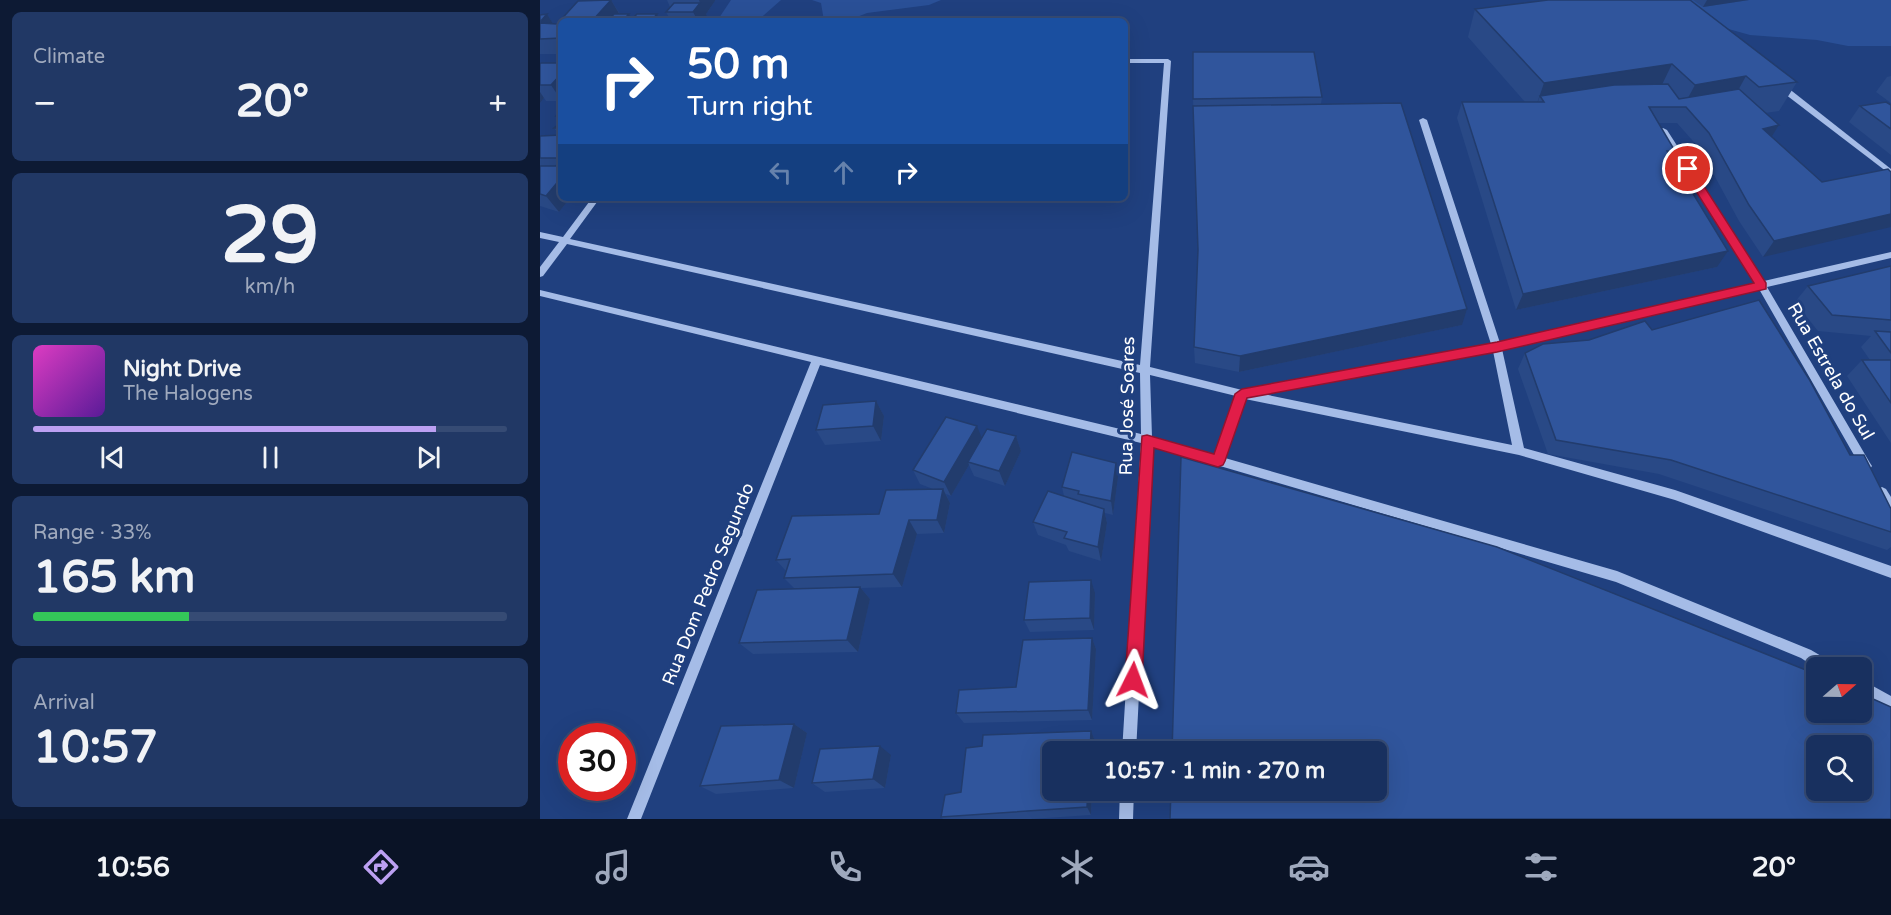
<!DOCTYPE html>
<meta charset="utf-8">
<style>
:root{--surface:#18305f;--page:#213865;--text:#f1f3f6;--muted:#9fa9bd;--line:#364b74;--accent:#bca0f2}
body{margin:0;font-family:"Varela Round",sans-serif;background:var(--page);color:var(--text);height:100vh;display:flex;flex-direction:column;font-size:22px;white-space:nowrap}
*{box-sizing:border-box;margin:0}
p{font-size:20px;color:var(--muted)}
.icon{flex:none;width:33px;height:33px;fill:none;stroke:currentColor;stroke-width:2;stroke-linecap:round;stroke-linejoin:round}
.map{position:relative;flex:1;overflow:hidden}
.side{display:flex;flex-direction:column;gap:12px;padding:12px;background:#0d1a34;width:540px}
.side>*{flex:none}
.top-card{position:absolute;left:18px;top:18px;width:570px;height:183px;border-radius:9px;box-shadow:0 6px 24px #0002,0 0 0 2px var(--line);background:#1a4fa0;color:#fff;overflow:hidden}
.needle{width:39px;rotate:70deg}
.tools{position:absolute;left:1266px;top:657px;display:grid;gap:12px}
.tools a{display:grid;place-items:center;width:66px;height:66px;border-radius:9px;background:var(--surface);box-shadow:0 6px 24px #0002,0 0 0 2px var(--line);font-size:30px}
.speed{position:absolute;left:18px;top:723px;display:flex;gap:12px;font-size:30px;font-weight:700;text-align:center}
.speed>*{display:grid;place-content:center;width:78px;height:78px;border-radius:50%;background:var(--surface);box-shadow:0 6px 24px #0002,0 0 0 2px var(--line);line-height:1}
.speed .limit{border:9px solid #d22;background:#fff;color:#111}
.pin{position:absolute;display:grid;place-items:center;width:51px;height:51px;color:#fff;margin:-26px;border:3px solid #fff;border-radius:50%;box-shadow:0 2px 6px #0007}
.me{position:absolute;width:66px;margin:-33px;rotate:3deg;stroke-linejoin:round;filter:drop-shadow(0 0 4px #0008)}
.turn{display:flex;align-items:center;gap:21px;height:126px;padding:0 30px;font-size:27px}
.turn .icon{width:78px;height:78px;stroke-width:2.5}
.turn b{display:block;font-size:42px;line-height:51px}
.lanes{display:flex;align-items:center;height:57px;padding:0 30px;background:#0003;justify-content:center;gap:30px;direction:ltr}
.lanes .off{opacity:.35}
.big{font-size:45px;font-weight:700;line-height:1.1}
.side .tile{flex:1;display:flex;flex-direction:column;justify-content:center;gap:9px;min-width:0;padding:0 21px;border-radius:9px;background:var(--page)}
.side .dial{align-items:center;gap:0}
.dial b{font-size:78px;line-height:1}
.song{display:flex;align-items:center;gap:18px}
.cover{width:72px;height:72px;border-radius:9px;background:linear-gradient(135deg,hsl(310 70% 55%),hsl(270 70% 35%))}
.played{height:6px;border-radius:3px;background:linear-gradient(90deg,var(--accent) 85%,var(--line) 85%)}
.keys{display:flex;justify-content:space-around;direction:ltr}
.heat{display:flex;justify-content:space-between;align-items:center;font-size:33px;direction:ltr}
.charge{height:9px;border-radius:4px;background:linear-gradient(90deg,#34c759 33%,var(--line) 0)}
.trip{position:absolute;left:502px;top:741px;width:345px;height:60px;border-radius:9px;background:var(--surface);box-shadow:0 6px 24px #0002,0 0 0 2px var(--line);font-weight:700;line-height:60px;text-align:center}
.dock{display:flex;height:96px;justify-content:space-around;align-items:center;background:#0a1326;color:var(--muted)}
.dock .icon{width:42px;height:42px}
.dock .active{color:var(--accent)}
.dock b{font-size:27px;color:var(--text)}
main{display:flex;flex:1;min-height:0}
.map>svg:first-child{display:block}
.green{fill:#2a5097}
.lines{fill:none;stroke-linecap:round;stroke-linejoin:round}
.minor{fill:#a5bce7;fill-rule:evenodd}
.wall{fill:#294986}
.shaded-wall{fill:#223c6d}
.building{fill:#30559c;stroke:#223c6d;stroke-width:1.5;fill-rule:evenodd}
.route{fill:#e11d48;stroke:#92132f;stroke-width:1.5}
.labels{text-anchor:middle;stroke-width:6;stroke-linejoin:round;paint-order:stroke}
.street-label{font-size:18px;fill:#fff;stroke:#20407f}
</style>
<main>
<section class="side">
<div class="tile"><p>Climate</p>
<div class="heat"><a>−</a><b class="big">20°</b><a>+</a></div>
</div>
<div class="tile dial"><b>29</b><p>km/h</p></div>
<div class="tile">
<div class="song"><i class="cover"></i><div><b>Night Drive</b><p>The Halogens</p></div></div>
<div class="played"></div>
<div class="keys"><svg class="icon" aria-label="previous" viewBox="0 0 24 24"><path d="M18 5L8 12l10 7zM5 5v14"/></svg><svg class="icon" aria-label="pause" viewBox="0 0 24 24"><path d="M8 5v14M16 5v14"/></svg><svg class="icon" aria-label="next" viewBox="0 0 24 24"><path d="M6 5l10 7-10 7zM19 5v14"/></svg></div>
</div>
<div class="tile"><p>Range · 33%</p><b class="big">165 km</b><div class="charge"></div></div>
<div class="tile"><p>Arrival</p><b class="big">10:57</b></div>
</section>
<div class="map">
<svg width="1351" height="819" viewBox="0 0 1351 819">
<rect width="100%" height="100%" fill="#20407f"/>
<!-- green -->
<g class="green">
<polygon points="191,0 241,0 217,21 177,21"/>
<polygon points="272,0 401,0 389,5 327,13 307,21 284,21 281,3"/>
<polygon points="1147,0 1351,0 1351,46 1308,46 1277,40 1210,35 1167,23"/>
</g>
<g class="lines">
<!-- minor -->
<g class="minor">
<path d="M 585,59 L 628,59 L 631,61 L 610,367 L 702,390 L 951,344 L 879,120 L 883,118 L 887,120 L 960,343 L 1216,283 L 1119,130 L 1123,128 L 1127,130 L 1224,281 L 1351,252 L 1351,258 L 1227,287 L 1330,463 L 1332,466 L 1330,469 L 1326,471 L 1322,469 L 1219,289 L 962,349 L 984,448 L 1135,490 L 1351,566 L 1351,578 L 1135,500 L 979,455 L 705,399 L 685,458 L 1077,571 L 1271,650 L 1293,663 L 1294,668 L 1276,668 L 1261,658 L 1076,582 L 612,446 L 596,752 L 582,752 L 601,443 L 280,365 L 101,819 L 87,819 L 271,362 L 0,296 L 0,290 L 601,434 L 600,373 L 27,244 L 3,276 L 0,277 L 0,267 L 19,242 L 0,238 L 0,232 L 23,237 L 52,198 L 60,198 L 30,239 L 600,365 L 624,63 L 585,63 ZM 953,351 L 972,445 L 723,394 ZM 610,375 L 696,396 L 675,455 L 612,437 Z"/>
<polygon points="1237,84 1243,84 1351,169 1351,175 1237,88"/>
<polygon points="1342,487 1346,489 1351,497 1351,513 1347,512 1336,492 1338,489"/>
<polygon points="1322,680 1351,696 1351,711 1322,694"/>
<polygon points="580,790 594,790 593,819 579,819"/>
</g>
</g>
<!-- wall -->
<g class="wall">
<polygon points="71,0 80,14 89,14 92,19 97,14 117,14 120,21 21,21 21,54 0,54 0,15 7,14 13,24 17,24 38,1"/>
<polygon points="127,0 175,0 175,1 166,14 168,18 165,21 131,21 126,12 130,7"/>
<polygon points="1153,0 1209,0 1163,7"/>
<polygon points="935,9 1257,82 1239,111 1225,113 1239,125 1231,137 1282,182 1223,257 1199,221 1160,149 1137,123 1118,123 1135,151 1131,158 1177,267 976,310 917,118 922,102 985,102 928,37"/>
<polygon points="21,63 21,101 6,101 4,98 0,103 0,64"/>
<polygon points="1351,76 1351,103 1336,92 1347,77"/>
<polygon points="782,97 781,104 922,325 699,372 655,363 654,347 658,252 653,99"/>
<polygon points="1351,105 1351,155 1309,122 1320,106"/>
<polygon points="21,110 21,198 30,198 19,212 0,206 0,136 20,135 14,128 21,122 16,116"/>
<polygon points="1351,266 1351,443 1307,376 1322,360 1330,360 1321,347 1331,336 1278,331 1255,302 1268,286"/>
<polygon points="1112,330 1310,455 1351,509 1351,547 1347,550 1119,474 1008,454 978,369 985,353 1049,340"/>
<polygon points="336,401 344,416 341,441 285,445 276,430"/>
<polygon points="476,436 481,451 465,486 434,476 429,465 411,496 406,494 410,503 404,533 377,534 362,587 321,588 330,599 318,652 213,654 199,643 255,589 244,578 246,571 236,560 339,514 393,489 380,484 373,470 442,438"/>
<polygon points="578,477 573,515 565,513 567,523 561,561 529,551 526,545 498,535 493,522 524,496 522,487"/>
<polygon points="555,593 554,630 490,632 484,620"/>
<polygon points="552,638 556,649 552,720 424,723 416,713 476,687"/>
<polygon points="254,724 267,733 254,788 176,794 160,786"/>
<polygon points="551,731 555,741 551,815 491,819 403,819 401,817 421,792"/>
<polygon points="351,755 345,788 285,792 272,783"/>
</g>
<!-- shaded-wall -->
<g class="shaded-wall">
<polygon points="71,0 80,15 75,21 52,21"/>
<polygon points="159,0 175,0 175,1 166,14 168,18 165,21 158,21 153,12 160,3"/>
<polygon points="1167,0 1209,0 1163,7"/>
<polygon points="7,14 17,30 0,25 0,22"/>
<polygon points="89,14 93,21 82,21"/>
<polygon points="117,14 120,21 111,21"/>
<polygon points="1132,64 1118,93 1000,96 994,112 1004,83"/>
<polygon points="21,74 21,100 11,85"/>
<polygon points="1206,76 1190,105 1143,107 1155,85"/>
<polygon points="0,92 4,98 0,103"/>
<polygon points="1239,125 1229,141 1223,129"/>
<polygon points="21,178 21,198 30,198 19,212 6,196"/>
<polygon points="1351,214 1351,227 1223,257 1234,241"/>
<polygon points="1188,251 1177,267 976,310 983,294"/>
<polygon points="927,309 922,325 699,372 700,356"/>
<polygon points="336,401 344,416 341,441 333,426"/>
<polygon points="437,426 443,441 428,462 429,465 411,496 404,482"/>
<polygon points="476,436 481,451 465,486 459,471"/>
<polygon points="576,463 578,477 573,515 571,501"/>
<polygon points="403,489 410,503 404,533 397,520"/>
<polygon points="564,509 567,523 561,561 558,547"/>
<polygon points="369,520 377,534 362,587 353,574"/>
<polygon points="551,580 555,593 554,630 550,618"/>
<polygon points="320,587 330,599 318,652 307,640"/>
<polygon points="552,638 556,649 552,720 548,710"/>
<polygon points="254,724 267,733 254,788 239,780"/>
<polygon points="551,731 555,741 554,752 550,752"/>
<polygon points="340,746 351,755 345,788 333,779"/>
<polygon points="548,790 552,790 551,815 547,807"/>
</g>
<!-- building -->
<g class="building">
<polygon points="71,0 52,21 21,21 21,38 0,39 0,23 17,24 38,1"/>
<polygon points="1008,0 1150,0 1257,82 1219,87 1206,76 1155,85 1132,64 1004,83 935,9"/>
<polygon points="134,3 160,3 153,12 126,12"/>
<polygon points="7,14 0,22 0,15"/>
<polygon points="74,14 89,14 82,21 68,21"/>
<polygon points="97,14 117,14 111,21 90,21"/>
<polygon points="653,52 774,52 782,97 653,99"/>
<polygon points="1,63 21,63 21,74 11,85 0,85 0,64"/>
<polygon points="1128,84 1139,99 1199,89 1239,125 1223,129 1282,182 1348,169 1351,172 1351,214 1234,241 1209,205 1169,133 1146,107 1109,107 1135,151 1127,151 1188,251 983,294 922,102 1004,102 1000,96 1074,85"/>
<polygon points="1346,102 1351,105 1351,129 1320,106"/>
<polygon points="861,103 927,309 700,356 654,347 658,250 653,106"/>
<polygon points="21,110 21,116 16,116"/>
<polygon points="21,122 21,128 14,128"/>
<polygon points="21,135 21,158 0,158 0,136"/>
<polygon points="21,160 21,178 6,196 0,194 0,166 16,166"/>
<polygon points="1351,266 1351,320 1292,315 1268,286"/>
<polygon points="1219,300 1269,379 1310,455 1324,455 1351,509 1351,532 1131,460 1016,440 985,353 1003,344 1049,340 1105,321 1112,330"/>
<polygon points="1335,331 1351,332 1351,353"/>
<polygon points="1322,360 1351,360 1351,403"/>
<polygon points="336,401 333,426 276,430 283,405"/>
<polygon points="406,417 437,426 404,482 373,470"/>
<polygon points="447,429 476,436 459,471 428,462"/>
<polygon points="532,452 576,463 571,501 538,494 539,491 522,487"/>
<path d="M 641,457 L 957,547 L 1276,674 L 1276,712 L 1322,712 L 1322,694 L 1351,707 L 1351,819 L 630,819 L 631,790 L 837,790 L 837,752 L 632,752 ZM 1276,746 L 1322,746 L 1322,790 L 1276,790 Z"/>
<polygon points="403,489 397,520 369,520 353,574 244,578 250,559 236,560 252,516 339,514 346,490"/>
<polygon points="508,491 564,509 558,547 524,538 527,532 493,522"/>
<polygon points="551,580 550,618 484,620 489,582"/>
<polygon points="320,587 307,640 199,643 217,590"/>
<polygon points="552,638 548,710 416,713 419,690 476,687 483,640"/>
<polygon points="254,724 239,780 160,786 181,726"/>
<polygon points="551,731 550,752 513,752 513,790 548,790 547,807 401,817 405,795 421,792 426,748 442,746 443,735"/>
<polygon points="340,746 333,779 272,783 280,749"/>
</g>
<!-- route -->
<polygon class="route" points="1148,166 1153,169 1226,283 1226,289 957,352 707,398 685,461 683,465 678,467 614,448 602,680 599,686 593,688 587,686 585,680 602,436 607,435 674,454 695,394 702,389 957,342 1214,283 1142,169"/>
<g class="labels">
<!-- street labels -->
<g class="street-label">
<text transform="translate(1291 371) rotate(60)" y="6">Rua Estrela do Sul</text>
<text transform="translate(587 406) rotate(-89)" y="6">Rua José Soares</text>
<text transform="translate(168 584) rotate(-68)" y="6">Rua Dom Pedro Segundo</text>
</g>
</g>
</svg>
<div class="tools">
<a><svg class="needle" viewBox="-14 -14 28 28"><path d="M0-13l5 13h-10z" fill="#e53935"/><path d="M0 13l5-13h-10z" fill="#9fa9bd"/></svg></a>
<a><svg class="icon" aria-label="search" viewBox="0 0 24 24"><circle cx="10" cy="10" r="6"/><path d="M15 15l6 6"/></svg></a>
</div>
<div class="speed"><div class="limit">30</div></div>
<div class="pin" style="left:1148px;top:169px;background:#d93025"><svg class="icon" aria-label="arrive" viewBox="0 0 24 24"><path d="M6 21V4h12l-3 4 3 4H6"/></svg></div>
<svg class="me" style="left:593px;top:680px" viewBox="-20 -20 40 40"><path d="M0-17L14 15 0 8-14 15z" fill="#e11d48" stroke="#fff" stroke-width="4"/></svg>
<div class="trip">10:57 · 1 min · 270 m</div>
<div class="top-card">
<div class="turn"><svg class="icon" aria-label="right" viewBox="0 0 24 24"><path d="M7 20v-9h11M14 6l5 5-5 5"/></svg><div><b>50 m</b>Turn right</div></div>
<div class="lanes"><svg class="icon off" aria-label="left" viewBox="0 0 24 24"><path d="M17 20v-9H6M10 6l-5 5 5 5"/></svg><svg class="icon off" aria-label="ahead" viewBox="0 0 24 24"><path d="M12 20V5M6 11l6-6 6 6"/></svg><svg class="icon" aria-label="right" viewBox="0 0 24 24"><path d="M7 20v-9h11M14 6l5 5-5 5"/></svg></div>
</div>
</div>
</main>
<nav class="dock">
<b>10:56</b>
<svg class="icon active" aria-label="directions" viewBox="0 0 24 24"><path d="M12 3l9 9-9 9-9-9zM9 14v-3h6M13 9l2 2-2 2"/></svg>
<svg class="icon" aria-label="music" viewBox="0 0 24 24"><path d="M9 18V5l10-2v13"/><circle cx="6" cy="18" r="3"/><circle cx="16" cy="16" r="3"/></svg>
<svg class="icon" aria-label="phone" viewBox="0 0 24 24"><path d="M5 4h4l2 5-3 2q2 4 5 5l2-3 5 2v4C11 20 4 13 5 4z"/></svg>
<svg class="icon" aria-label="climate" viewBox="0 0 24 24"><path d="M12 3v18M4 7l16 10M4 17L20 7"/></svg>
<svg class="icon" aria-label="car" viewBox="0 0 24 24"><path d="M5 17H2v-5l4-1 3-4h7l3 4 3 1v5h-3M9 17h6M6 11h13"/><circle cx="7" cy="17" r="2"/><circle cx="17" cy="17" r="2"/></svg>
<svg class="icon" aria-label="filters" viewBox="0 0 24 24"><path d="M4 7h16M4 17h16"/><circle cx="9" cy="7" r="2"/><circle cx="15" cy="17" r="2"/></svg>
<b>20°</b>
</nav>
